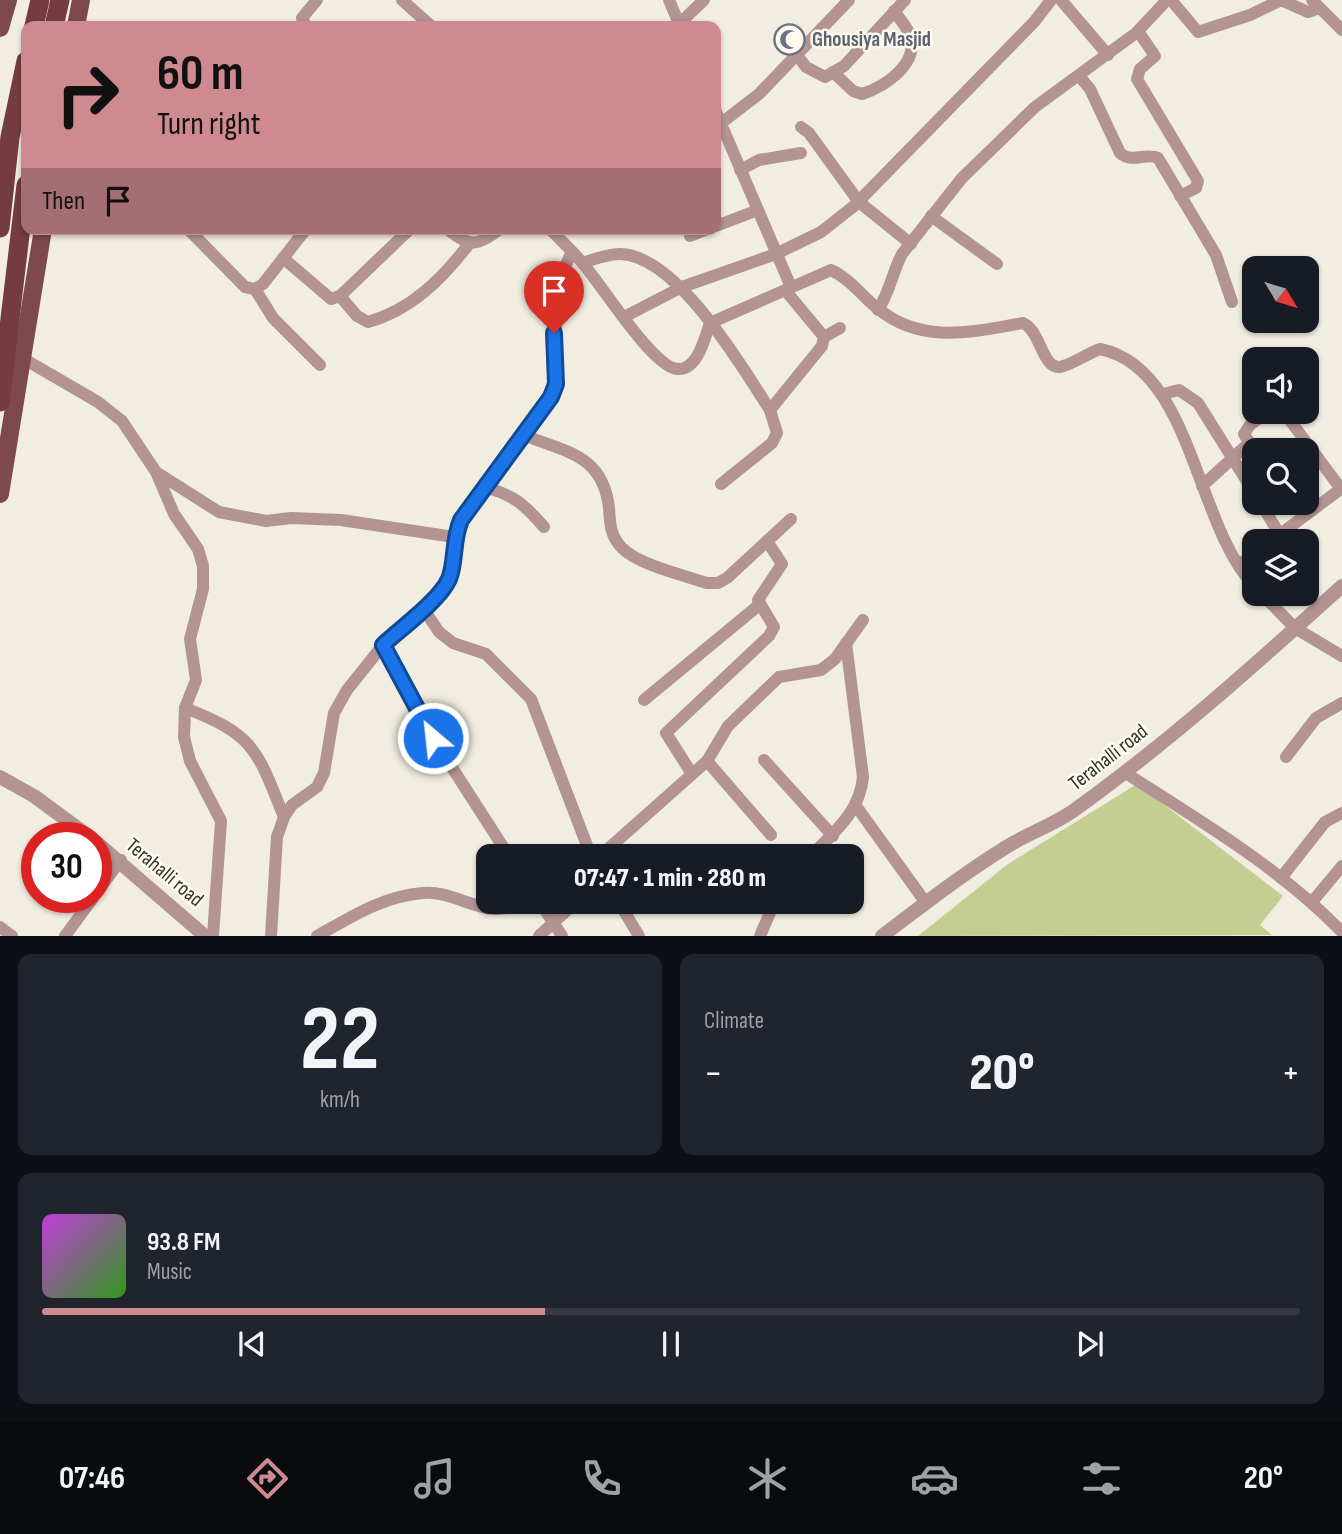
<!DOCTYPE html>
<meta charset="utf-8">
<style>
:root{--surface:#171b24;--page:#20242c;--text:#f1f3f6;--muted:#9ea1a6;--line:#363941;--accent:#ce8a8f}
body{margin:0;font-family:"Sofia Sans Condensed",sans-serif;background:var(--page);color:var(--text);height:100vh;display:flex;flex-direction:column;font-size:26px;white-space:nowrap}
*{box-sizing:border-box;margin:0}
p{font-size:23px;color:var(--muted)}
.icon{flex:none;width:38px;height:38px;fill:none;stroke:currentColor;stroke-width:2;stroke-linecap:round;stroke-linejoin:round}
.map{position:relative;height:936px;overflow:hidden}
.panel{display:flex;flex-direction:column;gap:18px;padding:18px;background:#0d0f14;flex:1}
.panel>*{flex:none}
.hud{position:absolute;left:21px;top:21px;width:700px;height:214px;border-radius:14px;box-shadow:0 2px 5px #0004;background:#ce8a8f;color:#111;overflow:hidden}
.needle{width:46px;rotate:128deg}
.fabs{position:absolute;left:1242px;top:256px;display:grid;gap:14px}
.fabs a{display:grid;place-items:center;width:77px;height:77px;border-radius:14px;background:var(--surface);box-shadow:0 2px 5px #0004;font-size:35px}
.speed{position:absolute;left:21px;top:822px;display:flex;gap:14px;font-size:35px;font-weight:700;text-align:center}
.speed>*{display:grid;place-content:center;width:91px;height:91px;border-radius:50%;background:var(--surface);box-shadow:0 2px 5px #0004;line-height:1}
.speed .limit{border:10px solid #d22;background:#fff;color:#111}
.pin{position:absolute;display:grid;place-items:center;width:60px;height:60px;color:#fff;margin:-72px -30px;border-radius:50% 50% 50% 0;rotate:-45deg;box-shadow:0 0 7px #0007}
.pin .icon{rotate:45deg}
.me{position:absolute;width:77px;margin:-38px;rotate:332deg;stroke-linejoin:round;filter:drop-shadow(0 0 5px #0008)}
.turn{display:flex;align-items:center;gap:24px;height:147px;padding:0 21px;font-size:32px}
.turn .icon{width:91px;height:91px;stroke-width:2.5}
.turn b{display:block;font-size:49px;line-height:60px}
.then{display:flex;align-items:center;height:66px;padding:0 21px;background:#0003;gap:14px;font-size:26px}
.big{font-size:52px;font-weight:800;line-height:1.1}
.panel .card{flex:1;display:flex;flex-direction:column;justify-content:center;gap:10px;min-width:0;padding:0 24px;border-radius:14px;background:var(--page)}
.panel .dial{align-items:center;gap:0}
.dial b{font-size:91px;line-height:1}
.song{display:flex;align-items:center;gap:21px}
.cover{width:84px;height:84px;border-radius:10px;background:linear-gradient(135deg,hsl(290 70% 55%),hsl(110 70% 35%))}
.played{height:7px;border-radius:4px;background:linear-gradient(90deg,var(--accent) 40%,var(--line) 40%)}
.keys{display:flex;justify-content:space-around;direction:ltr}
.heat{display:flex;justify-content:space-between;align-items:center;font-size:38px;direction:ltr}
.panel .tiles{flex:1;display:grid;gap:18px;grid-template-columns:1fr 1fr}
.card:last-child{grid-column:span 2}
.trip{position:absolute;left:476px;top:844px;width:388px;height:70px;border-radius:14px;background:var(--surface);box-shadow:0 2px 5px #0004;font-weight:800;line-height:70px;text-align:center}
.tab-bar{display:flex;height:112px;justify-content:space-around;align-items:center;background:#090b0e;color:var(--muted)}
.tab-bar .icon{width:49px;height:49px}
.tab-bar .on{color:var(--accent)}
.tab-bar b{font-size:32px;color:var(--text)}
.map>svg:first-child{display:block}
.green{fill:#c5ce91}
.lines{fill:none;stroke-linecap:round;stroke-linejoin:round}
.minor{stroke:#b39393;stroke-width:12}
.tertiary{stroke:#b39393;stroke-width:14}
.primary{stroke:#7e494b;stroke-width:18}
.trunk{stroke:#743c3e;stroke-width:19}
.route-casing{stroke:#114b97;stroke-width:18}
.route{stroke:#1a73e8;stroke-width:12}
.labels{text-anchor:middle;stroke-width:5;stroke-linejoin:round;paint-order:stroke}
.worship-label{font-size:21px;font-weight:bold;fill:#5b616d;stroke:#fefaef;text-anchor:start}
.street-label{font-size:21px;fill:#31302c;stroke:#fefaef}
</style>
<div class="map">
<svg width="1342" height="936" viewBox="0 0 1342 936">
<rect width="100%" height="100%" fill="#f1ede1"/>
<!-- green -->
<polygon class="green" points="1137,784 1283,896 1260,925 1272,935 918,936 1008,864"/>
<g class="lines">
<!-- minor -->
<g class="minor">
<polyline points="402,0 431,26"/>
<polyline points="669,0 680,26"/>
<polyline points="1061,0 1108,55"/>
<polyline points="1171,0 1198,32 1250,15 1281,0 1308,12 1319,8"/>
<polyline points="1312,0 1342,30"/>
<polyline points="679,24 704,0"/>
<polyline points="306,26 302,18 317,0"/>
<polyline points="1138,31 1155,56 1140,69 1137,79 1198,181 1196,188 1180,196"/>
<polyline points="797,55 806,67 825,77 844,66 905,0"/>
<path d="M 833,72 L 853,91 L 862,94 C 884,87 920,64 910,35 C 907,27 899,18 894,11"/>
<path d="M 1080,77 L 1090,89 L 1120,153 C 1133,164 1145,152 1158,158 L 1216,255 L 1232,302"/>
<polyline points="716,112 791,287"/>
<polyline points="716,127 759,94 849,0"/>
<polyline points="801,127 809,133 859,202 911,244"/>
<polyline points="740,170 759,160 801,153"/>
<polyline points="931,216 997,264"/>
<polyline points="716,226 758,210"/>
<polyline points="188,229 245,287 255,289 263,284 306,229"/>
<path d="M 447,229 C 472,248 476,246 500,229"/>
<path d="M 550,229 C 561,241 574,252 584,265 C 601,284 654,369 678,369 C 698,370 705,337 710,323 L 831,270 C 849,278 862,296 877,308 C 922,345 971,332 1023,323 C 1041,331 1042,369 1060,367 C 1072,365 1088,353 1100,349 C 1193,368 1195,526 1255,587"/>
<polyline points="690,236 708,229"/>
<polyline points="283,258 331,299 340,296 410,229"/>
<path d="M 583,263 C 594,259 608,254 620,254 C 677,255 742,367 770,410 L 777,433 L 772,443 L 721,484"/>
<polyline points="255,289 273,318 320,365"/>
<path d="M 340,296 L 357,316 L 368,322 C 411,310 442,279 469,244"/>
<path d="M 878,310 C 890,292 892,273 902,254 L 962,178 L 1035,107 L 1136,33 L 1167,0"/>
<polyline points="624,317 682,287 776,254 821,232 854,206 1034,22 1051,0"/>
<polyline points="824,337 840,328"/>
<polyline points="24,359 98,402 122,421 156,472 174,514 198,549 203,566 203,589 190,639 196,680 185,708 184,737 190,761 221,821 213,936"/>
<polyline points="1163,394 1179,390 1198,403 1255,494"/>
<polyline points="770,410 822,346 824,337 785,290"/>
<polyline points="1283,411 1341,489"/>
<path d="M 521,434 C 565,452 603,454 609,508 C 610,523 610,536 622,548 C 639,565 683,575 707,583 L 718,583 L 727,578 L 791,519"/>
<polyline points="1255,451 1244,434 1250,425 1269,411"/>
<polyline points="156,472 219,512 266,521 291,518 341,520 454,537"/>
<polyline points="1202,486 1248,444"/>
<path d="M 486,488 C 513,494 526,506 544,527"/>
<polyline points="1260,502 1280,535"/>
<polyline points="1271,541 1342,488"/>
<polyline points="1240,564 1255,553"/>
<polyline points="1261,593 1295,628 1342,656"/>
<polyline points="423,608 439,632 453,643 486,654 531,699 591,856"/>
<polyline points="383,645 433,738 509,856"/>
<polyline points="644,700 759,605"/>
<path d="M 185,708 C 255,735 257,750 284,817"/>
<polyline points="1286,757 1316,718 1342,703"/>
<polyline points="764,760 833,836"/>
<polyline points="707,761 771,835"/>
<path d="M 1124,772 C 1200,821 1279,867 1342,932"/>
<polyline points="692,774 666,733 769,636 774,627 758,600 782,564 767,541"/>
<polyline points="856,806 926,903"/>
<polyline points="600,856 707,761 728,726 779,677 821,670 835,659 863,620"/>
<path d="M 811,856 C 834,832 860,812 863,777 L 846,643"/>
<polyline points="1281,878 1325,822 1342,813"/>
<polyline points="96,893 121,860"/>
<polyline points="539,901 562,936"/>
<polyline points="618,901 639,936"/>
<polyline points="1312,902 1342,866"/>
<polyline points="0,927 12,936"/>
<polyline points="65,936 93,898"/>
<polyline points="271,936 277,837 284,817 292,805 317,787 324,773 334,713 347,690 383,645 436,597 449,579 454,537 461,520 551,397 556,384 556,289 571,253"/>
<path d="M 317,936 C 351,917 383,896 423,893 C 459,890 489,924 522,901"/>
<polyline points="539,936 577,901"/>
<polyline points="760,936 775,901"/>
</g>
<!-- tertiary -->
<g class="tertiary">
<polyline points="0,777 34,796 91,838"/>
<polyline points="96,842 205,936"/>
<path d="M 882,936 C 923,905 964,873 1008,846 C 1029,833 1053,825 1073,811 C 1168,743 1256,664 1342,586"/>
</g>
<!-- primary -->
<g class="primary">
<polyline points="76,26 81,0"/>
<polyline points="0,28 8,0"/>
<polyline points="0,494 43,229"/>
</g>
<!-- trunk -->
<g class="trunk">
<polyline points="34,26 40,0"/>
<polyline points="54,26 60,0"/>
<polyline points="0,228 10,137 26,61"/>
<polyline points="0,402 26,185"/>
</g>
</g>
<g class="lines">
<defs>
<path id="route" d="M 433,738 L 383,645 C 400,629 440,600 449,579 C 456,563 452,541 461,520 L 551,397 L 556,384 L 554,333"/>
</defs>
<!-- route casing -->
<use href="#route" class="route-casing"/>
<!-- route -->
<use href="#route" class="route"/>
</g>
<!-- icons -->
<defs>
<symbol id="mosque-ring" viewBox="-11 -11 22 22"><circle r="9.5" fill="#fefaef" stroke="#6b7280" stroke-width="1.5"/><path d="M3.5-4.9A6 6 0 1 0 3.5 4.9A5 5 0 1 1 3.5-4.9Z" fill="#6b7280"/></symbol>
</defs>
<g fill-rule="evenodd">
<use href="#mosque-ring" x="772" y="22" width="35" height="35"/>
</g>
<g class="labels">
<!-- worship labels -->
<g class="worship-label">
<text x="812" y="46">Ghousiya Masjid</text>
</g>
<!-- street labels -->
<g class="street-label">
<text transform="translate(1108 757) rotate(-38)" y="7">Terahalli road</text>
<text transform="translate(165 872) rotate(40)" y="7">Terahalli road</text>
</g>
</g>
</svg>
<div class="fabs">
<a><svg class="needle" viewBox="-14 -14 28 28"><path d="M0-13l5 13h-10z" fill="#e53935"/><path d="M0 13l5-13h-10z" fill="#9ea1a6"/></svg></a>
<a><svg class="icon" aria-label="sound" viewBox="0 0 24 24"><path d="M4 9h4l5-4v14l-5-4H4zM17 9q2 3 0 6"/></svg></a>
<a><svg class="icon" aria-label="search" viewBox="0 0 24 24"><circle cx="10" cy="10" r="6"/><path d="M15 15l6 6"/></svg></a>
<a><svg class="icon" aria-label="layers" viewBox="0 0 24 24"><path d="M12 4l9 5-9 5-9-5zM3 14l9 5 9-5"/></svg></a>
</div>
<div class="speed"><div class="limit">30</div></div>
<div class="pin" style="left:554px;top:333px;background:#d93025"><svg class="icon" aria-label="arrive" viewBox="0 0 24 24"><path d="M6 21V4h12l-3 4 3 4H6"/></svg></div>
<svg class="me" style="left:433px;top:738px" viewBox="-20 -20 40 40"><circle r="17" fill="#1a73e8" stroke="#fff" stroke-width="3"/><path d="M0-11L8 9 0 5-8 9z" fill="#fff"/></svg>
<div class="trip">07:47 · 1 min · 280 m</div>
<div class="hud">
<div class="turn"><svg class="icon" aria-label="right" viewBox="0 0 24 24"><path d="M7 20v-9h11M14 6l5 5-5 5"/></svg><div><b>60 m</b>Turn right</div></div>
<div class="then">Then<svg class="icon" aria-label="arrive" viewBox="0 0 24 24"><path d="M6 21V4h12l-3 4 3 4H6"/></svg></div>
</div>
</div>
<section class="panel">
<div class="tiles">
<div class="card dial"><b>22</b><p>km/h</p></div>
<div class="card"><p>Climate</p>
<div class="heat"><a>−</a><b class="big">20°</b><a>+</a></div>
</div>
<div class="card">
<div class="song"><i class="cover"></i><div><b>93.8 FM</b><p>Music</p></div></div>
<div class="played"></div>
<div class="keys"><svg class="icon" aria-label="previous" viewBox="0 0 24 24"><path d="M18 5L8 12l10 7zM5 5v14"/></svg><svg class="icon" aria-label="pause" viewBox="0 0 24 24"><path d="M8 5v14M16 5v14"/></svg><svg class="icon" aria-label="next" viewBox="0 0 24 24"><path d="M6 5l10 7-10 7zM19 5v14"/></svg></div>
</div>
</div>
</section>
<nav class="tab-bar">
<b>07:46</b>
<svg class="icon on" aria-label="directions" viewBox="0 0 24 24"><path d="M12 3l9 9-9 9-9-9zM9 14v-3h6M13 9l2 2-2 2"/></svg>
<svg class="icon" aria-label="music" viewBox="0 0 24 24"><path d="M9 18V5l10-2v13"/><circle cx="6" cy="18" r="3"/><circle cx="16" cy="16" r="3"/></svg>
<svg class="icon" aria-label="phone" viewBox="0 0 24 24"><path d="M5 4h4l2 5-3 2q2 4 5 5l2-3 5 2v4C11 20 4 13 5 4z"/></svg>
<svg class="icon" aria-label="climate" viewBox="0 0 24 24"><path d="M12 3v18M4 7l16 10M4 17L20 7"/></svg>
<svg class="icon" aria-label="car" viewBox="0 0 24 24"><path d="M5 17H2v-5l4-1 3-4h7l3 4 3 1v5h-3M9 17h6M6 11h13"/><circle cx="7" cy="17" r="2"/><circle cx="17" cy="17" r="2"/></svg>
<svg class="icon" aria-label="filters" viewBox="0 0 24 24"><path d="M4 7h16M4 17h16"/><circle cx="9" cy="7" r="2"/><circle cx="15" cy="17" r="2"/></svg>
<b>20°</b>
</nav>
